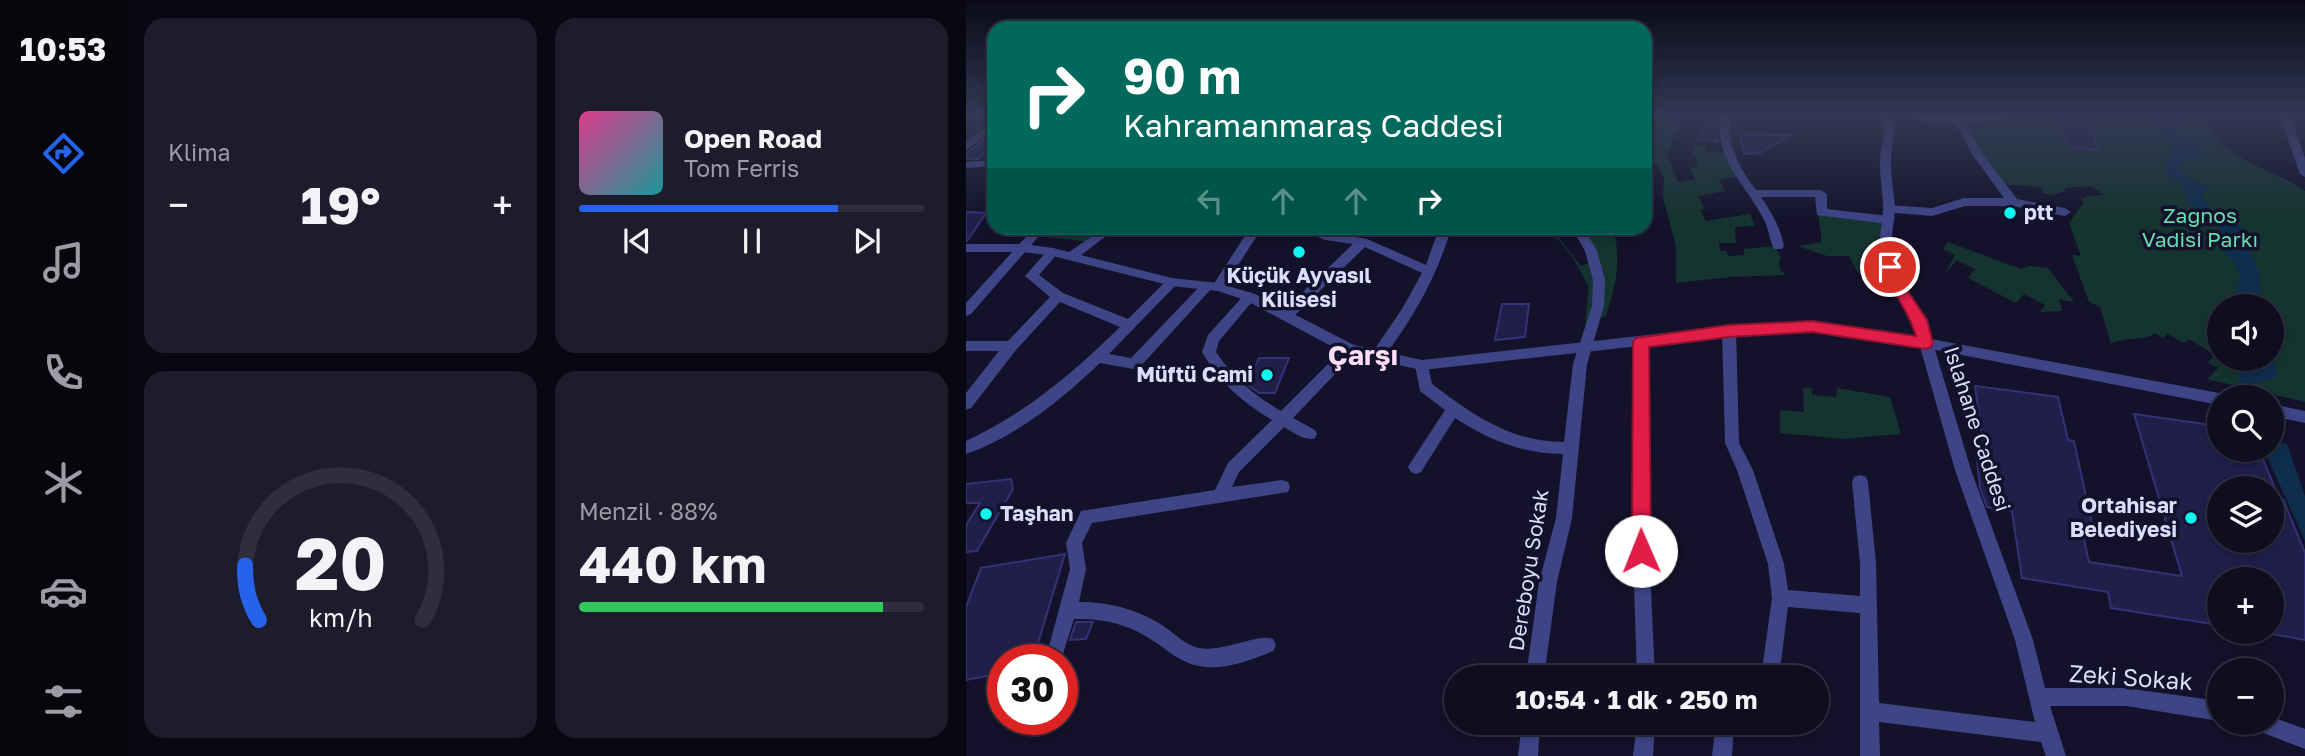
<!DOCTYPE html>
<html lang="tr">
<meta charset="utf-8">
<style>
:root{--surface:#0e0e20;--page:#1c1c2d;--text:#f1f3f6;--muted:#9b9ca5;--line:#2e2e3e;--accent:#2563eb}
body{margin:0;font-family:"Golos Text",sans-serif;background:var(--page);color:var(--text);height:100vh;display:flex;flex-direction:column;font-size:26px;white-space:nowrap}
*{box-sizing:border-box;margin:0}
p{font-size:23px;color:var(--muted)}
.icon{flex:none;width:38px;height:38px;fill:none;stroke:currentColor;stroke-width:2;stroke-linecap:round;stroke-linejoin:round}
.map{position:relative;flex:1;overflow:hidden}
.drawer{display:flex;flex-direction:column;gap:18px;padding:18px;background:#080812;width:840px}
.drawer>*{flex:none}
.banner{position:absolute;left:21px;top:21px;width:665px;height:214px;border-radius:21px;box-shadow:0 4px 10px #0003,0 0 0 2px var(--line);background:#00695c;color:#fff;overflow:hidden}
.buttons{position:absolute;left:1241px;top:294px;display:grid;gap:14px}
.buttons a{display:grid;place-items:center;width:77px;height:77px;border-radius:50%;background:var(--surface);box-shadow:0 4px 10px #0003,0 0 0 2px var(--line);font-size:35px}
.speed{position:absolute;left:21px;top:644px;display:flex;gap:14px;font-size:35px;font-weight:700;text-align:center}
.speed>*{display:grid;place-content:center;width:91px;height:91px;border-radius:50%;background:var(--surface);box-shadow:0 4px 10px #0003,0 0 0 2px var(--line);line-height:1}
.speed .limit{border:10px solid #d22;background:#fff;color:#111}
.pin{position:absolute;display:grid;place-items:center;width:60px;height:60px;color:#fff;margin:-30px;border:4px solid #fff;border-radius:50%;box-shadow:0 2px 7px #0007}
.me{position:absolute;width:77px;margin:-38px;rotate:359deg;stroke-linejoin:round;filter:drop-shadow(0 0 5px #0008)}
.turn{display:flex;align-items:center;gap:24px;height:147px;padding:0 21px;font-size:32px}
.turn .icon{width:91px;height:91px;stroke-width:2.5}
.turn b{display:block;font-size:49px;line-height:60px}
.lanes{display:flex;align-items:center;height:66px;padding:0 21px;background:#0003;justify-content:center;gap:35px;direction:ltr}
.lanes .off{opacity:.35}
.big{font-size:52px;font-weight:700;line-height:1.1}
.drawer .card{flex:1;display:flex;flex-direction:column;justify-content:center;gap:10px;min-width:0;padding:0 24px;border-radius:21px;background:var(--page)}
.drawer .dial{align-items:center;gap:0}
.dial svg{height:182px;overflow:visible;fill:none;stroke:var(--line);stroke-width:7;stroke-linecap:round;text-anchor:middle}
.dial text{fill:var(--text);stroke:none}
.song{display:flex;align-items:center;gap:21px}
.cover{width:84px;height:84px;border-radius:10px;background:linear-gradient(135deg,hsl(330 70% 55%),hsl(180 70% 35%))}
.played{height:7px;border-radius:4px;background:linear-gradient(90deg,var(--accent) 75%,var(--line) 75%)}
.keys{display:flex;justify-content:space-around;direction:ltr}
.heat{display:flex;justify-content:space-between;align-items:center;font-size:38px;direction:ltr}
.charge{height:10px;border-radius:5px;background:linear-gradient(90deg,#34c759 88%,var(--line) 0)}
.drawer .tiles{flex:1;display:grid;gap:18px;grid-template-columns:repeat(2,1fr)}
.trip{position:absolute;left:478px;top:665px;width:385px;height:70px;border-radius:35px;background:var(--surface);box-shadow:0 4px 10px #0003,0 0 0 2px var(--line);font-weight:700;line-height:70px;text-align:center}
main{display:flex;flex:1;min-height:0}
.menu{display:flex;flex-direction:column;width:126px;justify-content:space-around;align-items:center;background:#06060d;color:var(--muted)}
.menu .icon{width:49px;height:49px}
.menu .on{color:var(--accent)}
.menu b{font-size:32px;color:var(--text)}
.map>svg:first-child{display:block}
.green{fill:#15342f;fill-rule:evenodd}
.water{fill:#0f2d4c}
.building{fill:#211e4a;stroke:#363176;stroke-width:2}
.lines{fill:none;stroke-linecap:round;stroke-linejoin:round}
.minor{fill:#3e4587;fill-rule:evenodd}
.tertiary{fill:#3e4587;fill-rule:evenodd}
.route{fill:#e11d48;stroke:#92132f;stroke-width:2}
.poi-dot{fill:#0ef7f0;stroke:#13122a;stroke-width:2.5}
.labels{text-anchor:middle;stroke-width:7;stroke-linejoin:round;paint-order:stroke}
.poi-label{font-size:21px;font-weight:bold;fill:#dcddfe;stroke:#13122a;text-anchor:start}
.park-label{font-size:21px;fill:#68ddb0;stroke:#13122a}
.street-label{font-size:21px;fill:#dcddfe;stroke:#13122a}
.near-street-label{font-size:24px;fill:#dcddfe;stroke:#13122a}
.district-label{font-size:28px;font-weight:bold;fill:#fedef7;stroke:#13122a}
</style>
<main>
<nav class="menu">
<b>10:53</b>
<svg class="icon on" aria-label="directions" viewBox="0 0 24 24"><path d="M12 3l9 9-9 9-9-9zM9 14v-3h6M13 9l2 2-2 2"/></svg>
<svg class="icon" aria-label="music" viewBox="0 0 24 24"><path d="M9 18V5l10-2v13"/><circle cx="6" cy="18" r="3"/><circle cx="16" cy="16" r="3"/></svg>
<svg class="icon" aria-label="phone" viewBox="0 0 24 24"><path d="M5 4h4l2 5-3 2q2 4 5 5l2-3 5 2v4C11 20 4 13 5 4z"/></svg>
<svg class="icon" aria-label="climate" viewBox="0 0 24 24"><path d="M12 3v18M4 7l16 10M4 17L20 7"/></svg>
<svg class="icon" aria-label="car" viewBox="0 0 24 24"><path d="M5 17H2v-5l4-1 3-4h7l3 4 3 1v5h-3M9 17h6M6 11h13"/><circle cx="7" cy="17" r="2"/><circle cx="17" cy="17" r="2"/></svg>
<svg class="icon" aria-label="filters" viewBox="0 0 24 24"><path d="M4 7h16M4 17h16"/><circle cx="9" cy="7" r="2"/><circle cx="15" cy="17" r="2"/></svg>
</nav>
<section class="drawer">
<div class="tiles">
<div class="card"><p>Klima</p>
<div class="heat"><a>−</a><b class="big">19°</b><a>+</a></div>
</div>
<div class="card">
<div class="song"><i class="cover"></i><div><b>Open Road</b><p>Tom Ferris</p></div></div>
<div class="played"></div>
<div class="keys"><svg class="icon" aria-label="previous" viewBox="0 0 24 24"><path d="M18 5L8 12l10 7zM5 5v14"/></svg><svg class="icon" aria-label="pause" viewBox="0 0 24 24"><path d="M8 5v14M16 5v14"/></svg><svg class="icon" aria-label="next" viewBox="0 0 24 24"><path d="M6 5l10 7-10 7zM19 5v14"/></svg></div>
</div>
<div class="card dial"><svg viewBox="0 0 100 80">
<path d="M14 69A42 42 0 1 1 86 69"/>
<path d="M14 69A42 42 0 0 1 8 45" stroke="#2563eb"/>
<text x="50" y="56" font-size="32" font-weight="700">20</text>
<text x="50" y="72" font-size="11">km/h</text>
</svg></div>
<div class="card"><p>Menzil · 88%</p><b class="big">440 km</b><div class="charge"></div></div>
</div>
</section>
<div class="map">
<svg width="1339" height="756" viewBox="0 0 1339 756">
<rect width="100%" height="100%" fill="#13122a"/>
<!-- green -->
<g class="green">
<polygon points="679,116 695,116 693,118 713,126 701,154 712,183 729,179 724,168 732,167 730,163 734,162 726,155 728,145 739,146 739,153 759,152 772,177 753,179 759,191 732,196 739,209 734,210 740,221 784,214 789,226 769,227 770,243 753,243 754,251 760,251 762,256 778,255 778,249 809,246 815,259 813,260 814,271 818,272 819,275 764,277 710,283 710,247 697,197 698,177 679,147"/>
<path d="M 1045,116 L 1111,116 L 1113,120 L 1129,121 L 1128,116 L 1238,116 C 1251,160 1306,167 1339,191 L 1339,402 L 1241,379 L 1252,368 L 1242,362 L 1249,355 L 1223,339 L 1218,343 L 1202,334 L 1197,338 L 1189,333 C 1175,343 1161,335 1145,344 L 1134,307 L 1123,302 L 1106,255 L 1115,256 L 1103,223 L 1118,202 L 1115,199 L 1122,196 L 1138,195 L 1125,186 L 1098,188 L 1100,191 L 1085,195 L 1077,193 L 1075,187 L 1035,184 L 994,121 ZM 1253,306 L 1306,306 L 1306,359 L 1253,359 Z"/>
<polygon points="852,212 920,221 924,267 907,272 892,273 883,256 861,256 832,246 856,242"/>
<polygon points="84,228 143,228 123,242 81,237"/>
<path d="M 582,228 L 585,228 L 615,266 L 623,263 L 622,228 L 647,228 C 656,262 650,283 640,316 L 619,324 L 623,287 L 606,256 Z"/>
<polygon points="982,242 1055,269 1063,266 1082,268 1108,302 1093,299 1096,311 1074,312 1079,305 1058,294 1050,303 1002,278 1009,269 991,260 979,273 989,255 977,249"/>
<polygon points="837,387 846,389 846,395 870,397 871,388 924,397 935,434 876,439 814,433 814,410 838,412"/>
</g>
<!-- water -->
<g class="water">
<path d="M 1196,116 L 1219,116 L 1220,120 L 1205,130 L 1232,144 L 1239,158 L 1219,159 L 1213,167 L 1225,180 L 1245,189 L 1237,191 L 1236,197 L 1251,216 L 1276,228 L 1292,269 L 1296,306 L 1258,306 C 1275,294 1279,271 1262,256 C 1256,250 1250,247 1246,239 L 1253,230 L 1252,226 L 1222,203 L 1216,184 L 1202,177 L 1198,168 L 1209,148 L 1206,141 L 1187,126 Z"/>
<polygon points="1272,359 1308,361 1311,377 1295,381 1287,388 1273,384"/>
<polygon points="1306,441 1321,444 1339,496 1339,541 1298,450 1306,450"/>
</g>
<!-- building -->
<g class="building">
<polygon points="1094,116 1120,116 1133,150 1106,147 1105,143 1100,142"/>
<polygon points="739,125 751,127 752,142 732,139"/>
<polygon points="28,131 28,143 12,159 0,159 0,154"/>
<polygon points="788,134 825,135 794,153 778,154 774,135"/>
<polygon points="0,212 20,213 1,241 0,241"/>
<polygon points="536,304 563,304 559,337 529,340"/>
<polygon points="293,358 323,358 309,393 293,393 281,384"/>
<polygon points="1009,386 1092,397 1102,440 1108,441 1126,524 1114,522 1123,562 1216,576 1168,414 1253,426 1253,450 1293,450 1309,488 1253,488 1253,541 1306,541 1306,497 1317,499 1339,553 1339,640 1306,634 1306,579 1253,579 1253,625 1145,608 1142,592 1056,578 1046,511 1021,507 1014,488 1010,450 1018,451"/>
<polygon points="45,479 47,489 11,551 0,552 0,525 14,503 0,503 0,484"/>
<polygon points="99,554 68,656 37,660 37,673 0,680 0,607 15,568"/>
<polygon points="110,622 127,622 120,639 104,640"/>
</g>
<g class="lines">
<!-- minor -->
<g class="minor">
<path d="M 754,116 L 764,116 C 761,146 773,167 790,190 L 855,190 L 861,194 L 861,209 L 923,216 L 929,220 L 923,224 L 851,215 L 849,197 L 795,197 C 806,213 814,227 818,246 L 816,249 L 808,249 C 803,239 803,228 797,218 C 779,183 749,162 754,116 Z"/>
<polygon points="936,116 1050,116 1045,119 1000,123 1016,153 1051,199 1099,208 1105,212 1099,216 1047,206 999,206 966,216 919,212 919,206 923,205 966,208 998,198 1038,198 1006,154 990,124 941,119"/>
<polygon points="1314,116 1324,116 1339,158 1339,177 1334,174"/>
<polygon points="28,120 28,128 0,151 0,142"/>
<polygon points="68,228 80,228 5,314 0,316 0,303"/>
<polygon points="138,228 151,228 111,258 103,258 101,255 103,252"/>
<path d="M 284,228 L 296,228 L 256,290 L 252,291 L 246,288 L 173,368 L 168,369 L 134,363 C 95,400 51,436 0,454 L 0,441 C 60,413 107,373 154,327 L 94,302 L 50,350 L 5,408 L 0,410 L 0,393 L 33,351 L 0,351 L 0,341 L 42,341 L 84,297 L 59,276 L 83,249 L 87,248 L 93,252 L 73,275 L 97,293 L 162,319 L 202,279 L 210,279 L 212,282 L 210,285 L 143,354 L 165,358 L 237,283 L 241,282 L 247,285 Z"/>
<path d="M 343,228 L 355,228 L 361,232 L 401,239 L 460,265 L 473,228 L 485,228 C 472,276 445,321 416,360 L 406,360 L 404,356 L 436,309 L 456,273 L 399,247 L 326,318 L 316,318 L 314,315 L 316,312 L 387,244 L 359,240 L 344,234 Z"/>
<path d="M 606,228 L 618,228 L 631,251 L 639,280 L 638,306 L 621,364 L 606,518 L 591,582 L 578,677 L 560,677 L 573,582 L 590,518 L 597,454 C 557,454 523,440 489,418 L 455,472 L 450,474 L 445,472 L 442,467 L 445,462 L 479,410 L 454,391 L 449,365 L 451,361 L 461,361 L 466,384 C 507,415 545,442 598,442 L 607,364 L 626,306 L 627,280 L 619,251 Z"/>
<path d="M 284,292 L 290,297 L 253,341 L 250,352 C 267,378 288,395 315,411 L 380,346 L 390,346 L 392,350 L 327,418 L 349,430 L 351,434 L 349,438 C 339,442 327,432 318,427 L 273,472 L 266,487 L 316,480 L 322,482 L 324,487 L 322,492 L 126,523 L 116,543 L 120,569 L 113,602 C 143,602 171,609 196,625 C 208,633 219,645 233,648 C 255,653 293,633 307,639 L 310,645 L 307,651 C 286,660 256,671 233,666 C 215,663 201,650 186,640 C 163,624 136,618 108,619 L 95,660 L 76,660 L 83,646 L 104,569 L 100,543 L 115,511 L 249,490 L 262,463 L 306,420 C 276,402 253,382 236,352 L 242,335 L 279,294 Z"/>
<polygon points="763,326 770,331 773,443 787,470 818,564 822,590 894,596 894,563 886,482 888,477 894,475 900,477 902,482 910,563 913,703 1069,722 1049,640 989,470 953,343 960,338 967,343 1005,470 1067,640 1079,688 1160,688 1253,701 1253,721 1160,706 1084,706 1100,756 1080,756 1075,742 913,722 914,756 894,756 894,613 822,607 813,677 795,677 806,598 802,564 771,470 759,443 756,331"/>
<polygon points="675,337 682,342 682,526 689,677 671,677 666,526 668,342"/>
<polygon points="1306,717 1339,729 1339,749 1290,730 1288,723 1306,723"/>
<polygon points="556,723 574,723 572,756 552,756"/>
<polygon points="671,723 689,723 687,756 667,756"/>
<polygon points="750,723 768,723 766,756 746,756"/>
</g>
<!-- tertiary -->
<g class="tertiary">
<polygon points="700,116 699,118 679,123 679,117"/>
<path d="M 914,116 L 924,116 C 933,130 924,148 925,164 C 925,178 928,193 929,207 C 929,220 925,232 926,245 C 929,282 955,305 965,339 L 1253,393 L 1259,397 L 1253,397 L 1253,405 L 960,348 L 846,331 L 763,336 L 456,370 L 380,354 L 279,300 L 252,291 L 206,286 L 87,256 L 57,252 L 0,252 L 0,244 L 57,244 L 87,248 L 206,278 L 252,283 L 289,294 L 388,345 L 456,360 L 763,326 L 846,321 L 951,337 C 941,302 918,287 914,246 C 913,234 917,221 917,208 C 917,192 913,175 914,159 C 915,144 922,129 914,116 Z"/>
<polygon points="28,160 28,166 0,168 0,162"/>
<polygon points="1306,404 1339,411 1339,423 1306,416"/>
</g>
</g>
<!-- sky -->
<linearGradient id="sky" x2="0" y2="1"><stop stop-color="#0a0a17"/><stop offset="0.52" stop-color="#333955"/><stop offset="1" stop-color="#333955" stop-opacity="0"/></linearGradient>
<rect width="1339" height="222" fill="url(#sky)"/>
<!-- route -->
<path class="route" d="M 924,262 L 929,263 L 937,284 L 961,320 L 967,343 L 965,347 L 960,349 L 846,332 L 763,337 L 683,347 L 685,551 L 682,558 L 675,560 L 668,558 L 666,551 L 667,342 L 670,338 L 763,325 L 846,321 L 950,336 C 943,310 925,292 917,267 Z"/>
<!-- markers -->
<g class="poi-dot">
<circle cx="1044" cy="213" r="7"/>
<circle cx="333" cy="252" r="7"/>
<circle cx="301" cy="375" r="7"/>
<circle cx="20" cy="514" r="7"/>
<circle cx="1225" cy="518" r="7"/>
</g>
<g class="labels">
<!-- poi labels -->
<g class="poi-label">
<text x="1058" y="220">ptt</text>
<text x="333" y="283" text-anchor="middle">Küçük Ayvasıl<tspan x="333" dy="24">Kilisesi</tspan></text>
<text x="287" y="382" text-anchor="end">Müftü Cami</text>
<text x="1211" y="513" text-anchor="end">Ortahisar<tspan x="1211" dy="24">Belediyesi</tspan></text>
<text x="34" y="521">Taşhan</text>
</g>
<!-- park labels -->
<g class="park-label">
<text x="1234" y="223">Zağnos<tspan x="1234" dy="24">Vadisi Parkı</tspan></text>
</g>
<!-- street labels -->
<g class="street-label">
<text transform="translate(1011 429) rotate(72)" y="7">Islahane Caddesi</text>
<text transform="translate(563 570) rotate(-81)" y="7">Dereboyu Sokak</text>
</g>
<!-- near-street labels -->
<g class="near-street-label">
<text transform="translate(1165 678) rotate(4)" y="8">Zeki Sokak</text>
</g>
<!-- district labels -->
<g class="district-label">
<text x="397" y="365">Çarşı</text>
</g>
</g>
</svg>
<div class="buttons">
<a><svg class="icon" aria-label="sound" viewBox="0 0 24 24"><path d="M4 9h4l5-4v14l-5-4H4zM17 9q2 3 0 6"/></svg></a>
<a><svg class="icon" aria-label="search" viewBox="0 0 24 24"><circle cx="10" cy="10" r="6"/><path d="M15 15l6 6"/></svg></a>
<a><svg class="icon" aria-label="layers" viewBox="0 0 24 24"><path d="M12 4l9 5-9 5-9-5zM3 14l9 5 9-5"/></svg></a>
<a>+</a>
<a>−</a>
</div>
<div class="speed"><div class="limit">30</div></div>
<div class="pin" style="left:924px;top:267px;background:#d93025"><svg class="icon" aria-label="arrive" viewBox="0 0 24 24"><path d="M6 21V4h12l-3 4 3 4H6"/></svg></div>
<svg class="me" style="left:675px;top:551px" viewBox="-20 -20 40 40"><circle r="19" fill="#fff"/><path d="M0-13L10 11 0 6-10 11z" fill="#e11d48"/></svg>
<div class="trip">10:54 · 1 dk · 250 m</div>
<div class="banner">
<div class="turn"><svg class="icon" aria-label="right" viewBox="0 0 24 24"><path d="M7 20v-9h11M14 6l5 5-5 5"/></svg><div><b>90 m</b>Kahramanmaraş Caddesi</div></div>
<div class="lanes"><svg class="icon off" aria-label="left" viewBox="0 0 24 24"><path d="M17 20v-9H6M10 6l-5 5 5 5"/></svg><svg class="icon off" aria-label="ahead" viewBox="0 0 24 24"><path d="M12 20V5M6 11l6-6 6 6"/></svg><svg class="icon off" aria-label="ahead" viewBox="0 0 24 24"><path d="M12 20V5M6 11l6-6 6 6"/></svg><svg class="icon" aria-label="right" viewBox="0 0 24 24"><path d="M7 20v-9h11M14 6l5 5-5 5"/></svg></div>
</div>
</div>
</main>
